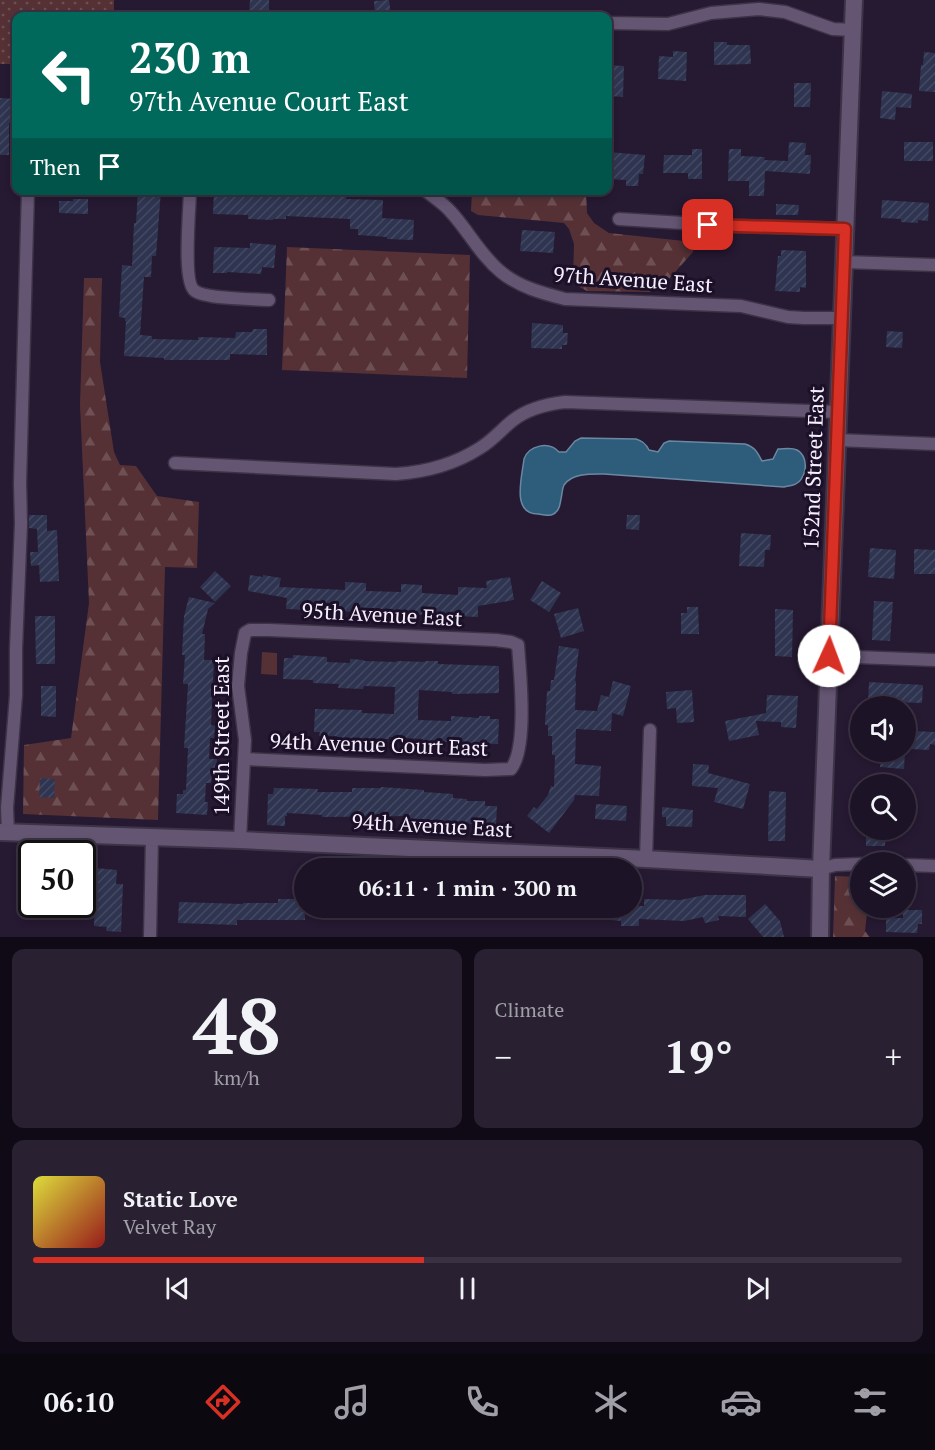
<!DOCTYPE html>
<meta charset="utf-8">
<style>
:root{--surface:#1c1326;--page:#292032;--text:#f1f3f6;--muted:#a09ea7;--line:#3a3243;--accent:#d93025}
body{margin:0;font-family:"PT Serif",serif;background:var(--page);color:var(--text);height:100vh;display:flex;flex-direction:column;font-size:22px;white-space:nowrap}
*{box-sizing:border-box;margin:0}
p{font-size:20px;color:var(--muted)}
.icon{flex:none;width:33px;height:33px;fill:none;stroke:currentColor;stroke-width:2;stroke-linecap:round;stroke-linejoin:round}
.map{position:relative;height:937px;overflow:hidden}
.panel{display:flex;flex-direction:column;gap:12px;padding:12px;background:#0f0a15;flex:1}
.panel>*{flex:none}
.guide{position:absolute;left:12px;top:12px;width:600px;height:183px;border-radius:12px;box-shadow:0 3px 9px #0003,0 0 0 2px var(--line);background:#00695c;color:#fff;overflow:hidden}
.tools{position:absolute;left:850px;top:696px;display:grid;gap:12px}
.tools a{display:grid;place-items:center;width:66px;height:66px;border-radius:50%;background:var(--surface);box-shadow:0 3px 9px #0003,0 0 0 2px var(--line);font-size:30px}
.speed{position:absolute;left:18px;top:840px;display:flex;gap:12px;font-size:30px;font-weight:700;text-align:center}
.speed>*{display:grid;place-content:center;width:78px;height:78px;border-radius:50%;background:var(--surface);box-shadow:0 3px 9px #0003,0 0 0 2px var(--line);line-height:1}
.speed .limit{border:3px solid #111;border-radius:9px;background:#fff;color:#111}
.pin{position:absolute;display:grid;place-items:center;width:51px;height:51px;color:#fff;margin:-26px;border-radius:12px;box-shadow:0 3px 9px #0006}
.me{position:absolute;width:66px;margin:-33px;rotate:2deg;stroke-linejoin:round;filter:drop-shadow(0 0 4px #0008)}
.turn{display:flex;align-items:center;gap:21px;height:126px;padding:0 18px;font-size:27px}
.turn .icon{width:78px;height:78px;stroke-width:2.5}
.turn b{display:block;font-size:42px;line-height:51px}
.then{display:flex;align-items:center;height:57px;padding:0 18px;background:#0003;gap:12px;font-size:22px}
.big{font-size:45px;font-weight:700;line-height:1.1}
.panel .card{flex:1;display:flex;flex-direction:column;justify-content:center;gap:9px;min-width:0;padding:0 21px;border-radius:12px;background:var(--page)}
.panel .dial{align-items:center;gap:0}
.dial b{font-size:78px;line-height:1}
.song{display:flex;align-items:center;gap:18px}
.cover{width:72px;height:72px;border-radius:9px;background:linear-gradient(135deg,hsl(60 70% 55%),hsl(0 70% 35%))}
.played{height:6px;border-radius:3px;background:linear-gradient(90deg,var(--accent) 45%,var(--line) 45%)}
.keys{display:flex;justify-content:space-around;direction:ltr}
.heat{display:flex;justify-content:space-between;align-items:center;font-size:33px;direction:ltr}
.panel .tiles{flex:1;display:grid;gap:12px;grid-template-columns:1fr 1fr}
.card:last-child{grid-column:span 2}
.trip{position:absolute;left:294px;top:858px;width:348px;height:60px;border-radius:30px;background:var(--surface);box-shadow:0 3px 9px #0003,0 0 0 2px var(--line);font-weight:700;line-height:60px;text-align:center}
.dock{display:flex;height:96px;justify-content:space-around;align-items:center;background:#0b080f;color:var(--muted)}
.dock .icon{width:42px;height:42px}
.dock .on{color:var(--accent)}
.dock b{font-size:27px;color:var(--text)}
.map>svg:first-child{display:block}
.forest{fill:url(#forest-firs)}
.park{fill:url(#park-dots)}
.garden{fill:#553135}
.water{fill:#2e5c7b;stroke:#6a88a2;stroke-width:1.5}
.building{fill:url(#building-hatch)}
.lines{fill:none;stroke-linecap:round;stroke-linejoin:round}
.street-casing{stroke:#3d3347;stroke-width:15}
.secondary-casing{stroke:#3d3347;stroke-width:20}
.street{stroke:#645573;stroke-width:12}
.secondary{stroke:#645573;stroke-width:16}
.route-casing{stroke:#8d1f18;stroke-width:15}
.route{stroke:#d93025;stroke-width:10}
.labels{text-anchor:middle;stroke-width:6;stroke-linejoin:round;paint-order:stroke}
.street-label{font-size:21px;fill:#f6f0fe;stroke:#1c1028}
</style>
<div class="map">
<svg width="935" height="937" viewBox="0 0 935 937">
<defs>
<pattern id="forest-firs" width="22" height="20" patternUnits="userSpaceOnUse" patternTransform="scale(1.5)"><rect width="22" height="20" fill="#553135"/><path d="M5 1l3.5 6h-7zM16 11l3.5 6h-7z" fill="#6e4f53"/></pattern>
<pattern id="park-dots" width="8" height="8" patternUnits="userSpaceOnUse" patternTransform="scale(1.5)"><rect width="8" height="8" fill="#553135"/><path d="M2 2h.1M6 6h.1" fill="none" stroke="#6e4f53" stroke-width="1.8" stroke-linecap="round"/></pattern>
<pattern id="building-hatch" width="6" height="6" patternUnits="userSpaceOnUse" patternTransform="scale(1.5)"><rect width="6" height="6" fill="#2f3551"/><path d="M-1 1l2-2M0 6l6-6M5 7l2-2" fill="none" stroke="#444962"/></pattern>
</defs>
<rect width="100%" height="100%" fill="#261932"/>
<!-- forest -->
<g class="forest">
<polygon points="472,191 586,191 587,213 594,223 609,233 684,241 693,246 693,252 668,280 658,289 648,292 587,291 576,285 573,279 574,244 569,229 564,223 478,215 471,211"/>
<polygon points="287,247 470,255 467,378 282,370"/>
<polygon points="84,278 102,278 100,362 114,452 120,465 136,466 157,496 199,502 197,568 165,567 158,820 23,814 24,745 71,738 89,603 80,405"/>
<polygon points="835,876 861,877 861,908 874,908 867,913 865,931 870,937 833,937"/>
</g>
<!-- park -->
<polygon class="park" points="0,0 114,0 114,16 16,16 16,64 0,64"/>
<!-- garden -->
<polygon class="garden" points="262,652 277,653 277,675 261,674"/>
<!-- water -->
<path class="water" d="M 581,438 L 636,439 C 643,441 646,444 649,450 L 658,452 L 664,443 L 669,441 L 745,444 C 755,447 757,452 762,461 L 773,459 L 778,449 C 784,449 791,447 797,450 C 810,457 807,481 793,485 C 790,486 787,486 784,487 L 604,474 C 591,474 572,473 564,485 C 562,489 562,495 561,499 C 560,503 560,509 556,512 C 552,517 544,515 538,514 C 511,514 522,477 524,459 C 529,445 549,441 559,452 L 566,452 L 575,441 Z"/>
<!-- building -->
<g class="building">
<polygon points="250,0 269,0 269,15 249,13"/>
<polygon points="389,0 391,16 375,16 374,1"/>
<polygon points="714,42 727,42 727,45 750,45 751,64 714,65"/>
<polygon points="673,51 687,52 686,81 658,79 659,56 673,57"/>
<polygon points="924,52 935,53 935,92 919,91 921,65 923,65"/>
<polygon points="608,65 624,66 623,97 609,96"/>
<polygon points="794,83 811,83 810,107 794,107"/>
<polygon points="882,91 912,94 911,108 896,107 895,120 880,118"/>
<polygon points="0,98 16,99 16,113 13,113 13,123 9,123 9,155 0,155"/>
<polygon points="789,142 806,143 805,155 811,155 810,174 765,171 764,196 749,196 749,181 728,181 729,149 741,149 741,156 765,157 764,160 788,161"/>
<rect x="904" y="142" width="29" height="19"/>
<polygon points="692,149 702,149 702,179 688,179 688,173 663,173 664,155 692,155"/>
<polygon points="608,152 645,155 643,174 639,174 638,186 626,186 626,180 608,179"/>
<polygon points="138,190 161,190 156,256 152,256 151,277 144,277 140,335 152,336 152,339 198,340 198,337 235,338 236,332 252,332 253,329 267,329 267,355 230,354 230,360 164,360 164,358 124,356 126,321 125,321 125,318 119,317 122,265 132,266 134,223 136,223"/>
<polygon points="214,190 294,191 294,194 333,196 333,193 347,193 346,199 383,200 382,218 414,220 413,240 387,239 387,237 358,235 358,229 350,229 350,219 286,216 286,219 273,219 273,220 248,219 248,215 213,214"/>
<polygon points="73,199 88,199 88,214 59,213 59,201 73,201"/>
<polygon points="882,200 929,203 928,221 918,220 918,223 901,222 901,219 881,218"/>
<polygon points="776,204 799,205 798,215 776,215"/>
<polygon points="522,230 555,232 553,253 520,251"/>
<polygon points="250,243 276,245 274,268 262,267 261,274 227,272 227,273 213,273 214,247 250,248"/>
<polygon points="781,250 806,251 806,288 800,287 800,292 775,291 778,256 781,256"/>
<polygon points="532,323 563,325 563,333 568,333 567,345 562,345 562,349 531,348"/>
<polygon points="887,331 903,332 902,348 886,347"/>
<polygon points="29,515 47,515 47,531 57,530 59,581 40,582 39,565 31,566 30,552 38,552 37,529 29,528"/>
<polygon points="627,515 640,515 639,530 626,529"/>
<polygon points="741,533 771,535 770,550 765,550 764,567 739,566"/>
<polygon points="870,548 896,550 894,579 868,577"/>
<polygon points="914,549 935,550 935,574 914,574"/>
<polygon points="215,571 231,586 215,602 200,587"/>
<polygon points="250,575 263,577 263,575 281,578 279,587 345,590 345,582 366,583 366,591 401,592 401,584 422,585 422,593 458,595 458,587 487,588 486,581 510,577 514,600 478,606 478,617 286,609 287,598 248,591"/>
<polygon points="542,581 561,593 549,612 530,600"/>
<polygon points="189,597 215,603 208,609 202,634 205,634 204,660 214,660 211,725 215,726 214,738 210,738 209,759 217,759 216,773 212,773 211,783 206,783 205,802 208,802 207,815 176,813 177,794 183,794 183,790 186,790 188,748 184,748 188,684 183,684 185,655 182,655 184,616"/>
<polygon points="874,601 893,602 890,641 872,640"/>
<polygon points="687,607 698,607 699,634 681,634 681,613 687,613"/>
<polygon points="578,608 584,631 561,638 554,614"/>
<polygon points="775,609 793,610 792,657 775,656"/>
<polygon points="35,616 55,616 55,664 36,664"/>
<polygon points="559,646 579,649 575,681 576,681 575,710 597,711 601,695 609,697 613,681 631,686 623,716 612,713 611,731 576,729 575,764 601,766 599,796 575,795 574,800 549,833 527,816 534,807 537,809 548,795 551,786 554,787 555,755 552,755 552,736 548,736 548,725 545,725 547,691 550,691 551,680 554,680"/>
<polygon points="293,655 327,657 327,662 350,663 350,659 364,660 364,661 396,662 397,661 425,662 425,661 438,661 438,664 499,666 499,693 452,694 452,692 419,690 418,709 418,720 451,721 451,716 479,718 479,716 490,716 490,719 499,719 498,744 463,743 463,746 449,746 450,742 423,742 423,739 389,737 389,739 351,738 351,739 337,739 337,736 319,736 320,732 314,732 315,709 362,710 362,713 394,714 395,687 364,686 363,689 338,688 339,684 313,683 313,680 283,679 284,658 293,658"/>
<polygon points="869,682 923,685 922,703 868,701"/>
<polygon points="41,686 56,686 56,717 41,716"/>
<polygon points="692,690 694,722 677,723 676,708 667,709 666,692"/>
<polygon points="767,695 798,696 796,728 781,727 781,722 756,721 759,735 729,741 725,721 766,713"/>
<polygon points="912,731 935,732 935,745 930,744 929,750 911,749"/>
<polygon points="881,752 905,752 904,769 880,767"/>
<polygon points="693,764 709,765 708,773 750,784 743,809 714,802 718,788 692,786"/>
<polygon points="40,778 55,779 54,798 39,797"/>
<polygon points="381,787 424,790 424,792 453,794 453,798 467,799 467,801 485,801 485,806 497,806 496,825 490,825 490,827 473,827 473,824 409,819 409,816 322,817 322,815 287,813 287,816 285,816 285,826 267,825 268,794 273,794 274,788 318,789 317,792 352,792 352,788 381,788"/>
<polygon points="769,791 786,792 785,841 768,841"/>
<polygon points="596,804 627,806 626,821 595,819"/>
<polygon points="662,807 693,810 692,827 666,826 666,817 662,817"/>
<polygon points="866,830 886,830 885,846 866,846"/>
<polygon points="96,868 117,870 116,884 123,884 121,932 106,931 107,927 94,926"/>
<polygon points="705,895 746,895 746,917 718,916 719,920 705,923 703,917 684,921 639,919 639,926 621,926 621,921 610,920 554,917 554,908 632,908 632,906 644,906 644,899 680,900"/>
<polygon points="278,899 304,899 305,920 237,920 237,925 178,923 179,902 243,904 243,903 278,903"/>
<polygon points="765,904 780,921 784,937 763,937 748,919"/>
<polygon points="325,908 436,908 436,917 338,918 338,920 325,920"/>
<polygon points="903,910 922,910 922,924 918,924 917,933 886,932 886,918 903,918"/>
</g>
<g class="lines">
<defs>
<g id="street">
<polyline points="608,23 668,24 711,13 759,9 785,12 833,29 853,30"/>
<path d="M 190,190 C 190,207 182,283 195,291 C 206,299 253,299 269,300"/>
<path d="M 425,190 C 433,197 443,203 450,211 C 468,230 480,255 501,272 C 519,287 542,293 565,299 L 741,306 L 788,317 L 804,318 L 842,318"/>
<polyline points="619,219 731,226 845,229"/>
<polyline points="844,262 935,265"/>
<polyline points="837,440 935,444"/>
<path d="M 175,463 L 396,474 C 426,472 455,464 480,448 C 493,440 501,430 512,421 C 527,409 547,404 565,402 L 838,412"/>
<polyline points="829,656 935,660"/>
<polyline points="8,832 7,808 16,695 16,649 21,523 20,483 28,190"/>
<path d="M 240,840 L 245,740 L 238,686 L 241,653 L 245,633 L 250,630 L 269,630 L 496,640 L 511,642 L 518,645 C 520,673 528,747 511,769 L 485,770 L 245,759"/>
<polyline points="646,859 650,730"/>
<polyline points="906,865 935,866"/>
<polyline points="821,869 835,865 861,864"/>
<polyline points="150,937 152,838"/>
</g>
<g id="secondary">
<polyline points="0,832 240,840 646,859 821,869"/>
<polyline points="820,937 821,869 854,0"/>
</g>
</defs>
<!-- street casing -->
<use href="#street" class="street-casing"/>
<!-- secondary casing -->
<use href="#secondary" class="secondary-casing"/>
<!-- street -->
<use href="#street" class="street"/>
<!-- secondary -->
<use href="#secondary" class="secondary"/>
</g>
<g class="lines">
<defs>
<polyline id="route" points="708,225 845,229 829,656"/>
</defs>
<!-- route casing -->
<use href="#route" class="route-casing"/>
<!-- route -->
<use href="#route" class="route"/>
</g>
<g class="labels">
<!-- street labels -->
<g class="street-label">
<text transform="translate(633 280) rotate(4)" y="7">97th Avenue East</text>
<text transform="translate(814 468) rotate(-88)" y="7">152nd Street East</text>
<text transform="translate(382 615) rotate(3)" y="7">95th Avenue East</text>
<text transform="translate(222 736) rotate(-90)" y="7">149th Street East</text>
<text transform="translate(379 745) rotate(2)" y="7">94th Avenue Court East</text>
<text transform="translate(432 826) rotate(3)" y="7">94th Avenue East</text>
</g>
</g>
</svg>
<div class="tools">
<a><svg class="icon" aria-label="sound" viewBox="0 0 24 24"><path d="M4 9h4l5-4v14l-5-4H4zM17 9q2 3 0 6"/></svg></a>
<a><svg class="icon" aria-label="search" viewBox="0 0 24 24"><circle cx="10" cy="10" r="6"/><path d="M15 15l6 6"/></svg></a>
<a><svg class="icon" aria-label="layers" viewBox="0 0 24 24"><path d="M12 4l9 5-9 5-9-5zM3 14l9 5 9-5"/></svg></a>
</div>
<div class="speed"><div class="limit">50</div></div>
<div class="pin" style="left:708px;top:225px;background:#d93025"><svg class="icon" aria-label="arrive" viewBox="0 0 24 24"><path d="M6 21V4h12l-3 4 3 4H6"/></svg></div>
<svg class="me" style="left:829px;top:656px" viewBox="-20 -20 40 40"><circle r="19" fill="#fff"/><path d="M0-13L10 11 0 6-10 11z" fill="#d93025"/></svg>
<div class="trip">06:11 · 1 min · 300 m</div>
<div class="guide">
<div class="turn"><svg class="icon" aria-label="left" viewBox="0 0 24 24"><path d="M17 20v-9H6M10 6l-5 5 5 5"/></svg><div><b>230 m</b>97th Avenue Court East</div></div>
<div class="then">Then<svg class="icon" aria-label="arrive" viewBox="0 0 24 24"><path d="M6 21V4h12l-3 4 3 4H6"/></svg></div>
</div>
</div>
<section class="panel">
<div class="tiles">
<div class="card dial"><b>48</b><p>km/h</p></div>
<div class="card"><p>Climate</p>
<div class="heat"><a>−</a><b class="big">19°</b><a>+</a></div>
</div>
<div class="card">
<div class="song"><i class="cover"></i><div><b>Static Love</b><p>Velvet Ray</p></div></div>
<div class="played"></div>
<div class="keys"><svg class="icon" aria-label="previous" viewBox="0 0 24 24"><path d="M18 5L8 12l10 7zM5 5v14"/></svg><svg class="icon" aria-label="pause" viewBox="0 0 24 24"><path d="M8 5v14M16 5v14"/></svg><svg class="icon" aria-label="next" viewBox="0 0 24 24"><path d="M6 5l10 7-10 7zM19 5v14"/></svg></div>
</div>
</div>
</section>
<nav class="dock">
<b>06:10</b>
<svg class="icon on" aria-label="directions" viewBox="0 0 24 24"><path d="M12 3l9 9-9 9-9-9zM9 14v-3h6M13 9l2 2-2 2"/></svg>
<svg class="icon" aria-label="music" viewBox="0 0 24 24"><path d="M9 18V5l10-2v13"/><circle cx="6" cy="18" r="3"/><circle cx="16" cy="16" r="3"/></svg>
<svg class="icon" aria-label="phone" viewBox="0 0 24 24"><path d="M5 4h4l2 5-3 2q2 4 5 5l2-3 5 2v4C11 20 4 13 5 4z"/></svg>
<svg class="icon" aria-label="climate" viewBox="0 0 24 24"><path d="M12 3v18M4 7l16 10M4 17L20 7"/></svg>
<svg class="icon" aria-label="car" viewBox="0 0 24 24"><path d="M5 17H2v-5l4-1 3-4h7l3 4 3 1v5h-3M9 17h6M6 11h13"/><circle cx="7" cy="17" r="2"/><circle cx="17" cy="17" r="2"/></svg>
<svg class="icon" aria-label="filters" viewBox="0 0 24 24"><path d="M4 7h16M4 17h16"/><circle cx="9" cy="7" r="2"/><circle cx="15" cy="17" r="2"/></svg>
</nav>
